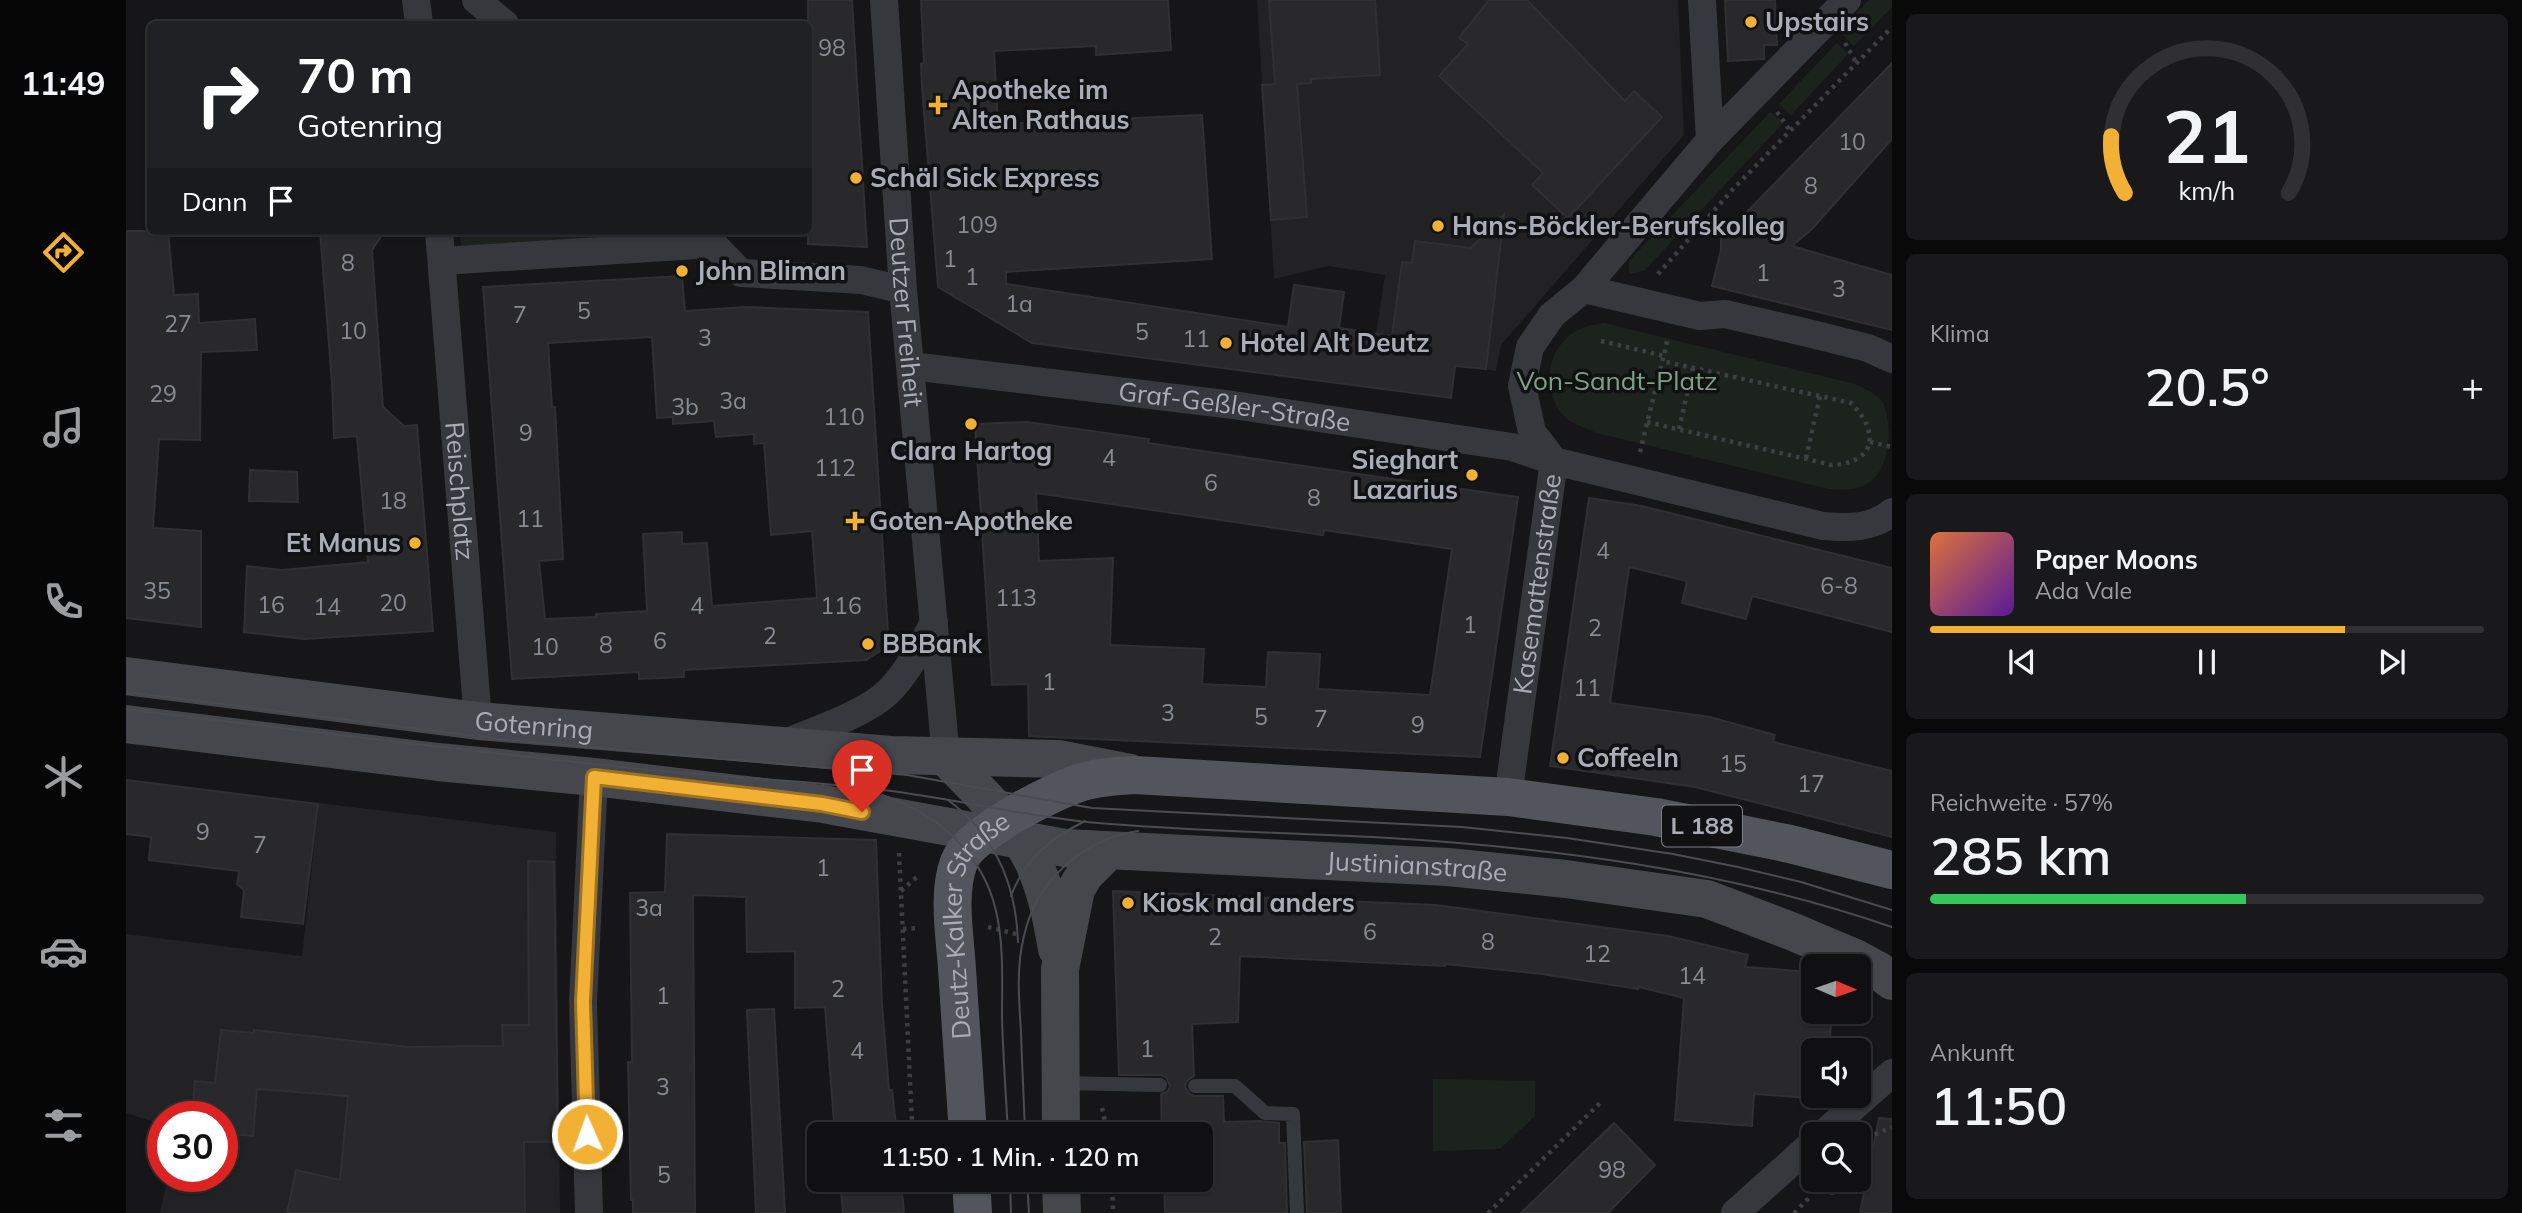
<!DOCTYPE html>
<html lang="de">
<meta charset="utf-8">
<style>
:root{--surface:#101012;--page:#19191b;--text:#f1f3f6;--muted:#9c9d9f;--line:#303032;--accent:#f2b134}
body{margin:0;font-family:Mulish,sans-serif;background:var(--page);color:var(--text);height:100vh;display:flex;flex-direction:column;font-size:26px;white-space:nowrap}
*{box-sizing:border-box;margin:0}
p{font-size:23px;color:var(--muted)}
.icon{flex:none;width:38px;height:38px;fill:none;stroke:currentColor;stroke-width:2;stroke-linecap:round;stroke-linejoin:round}
.map{position:relative;flex:1;overflow:hidden}
.sheet{display:flex;flex-direction:column;gap:14px;padding:14px;background:#09090a;width:630px}
.sheet>*{flex:none}
.guide{position:absolute;left:21px;top:21px;width:665px;height:214px;border-radius:10px;box-shadow:0 2px 5px #0004,0 0 0 2px var(--line);background:#202124;color:#fff;overflow:hidden}
.needle{width:46px;rotate:92deg}
.fabs{position:absolute;left:1675px;top:954px;display:grid;gap:14px}
.fabs a{display:grid;place-items:center;width:70px;height:70px;border-radius:10px;background:var(--surface);box-shadow:0 2px 5px #0004,0 0 0 2px var(--line);font-size:35px}
.speed{position:absolute;left:21px;top:1101px;display:flex;gap:14px;font-size:35px;font-weight:700;text-align:center}
.speed>*{display:grid;place-content:center;width:91px;height:91px;border-radius:50%;background:var(--surface);box-shadow:0 2px 5px #0004,0 0 0 2px var(--line);line-height:1}
.speed .limit{border:10px solid #d22;background:#fff;color:#111}
.pin{position:absolute;display:grid;place-items:center;width:60px;height:60px;color:#fff;margin:-72px -30px;border-radius:50% 50% 50% 0;rotate:-45deg;box-shadow:0 0 7px #0007}
.pin .icon{rotate:45deg}
.me{position:absolute;width:77px;margin:-38px;rotate:358deg;stroke-linejoin:round;filter:drop-shadow(0 0 5px #0008)}
.turn{display:flex;align-items:center;gap:24px;height:147px;padding:0 35px;font-size:32px}
.turn .icon{width:91px;height:91px;stroke-width:2.5}
.turn b{display:block;font-size:49px;line-height:60px}
.then{display:flex;align-items:center;height:66px;padding:0 35px;background:#0003;gap:14px;font-size:26px}
.big{font-size:52px;font-weight:600;line-height:1.1}
.sheet .widget{flex:1;display:flex;flex-direction:column;justify-content:center;gap:10px;min-width:0;padding:0 24px;border-radius:10px;background:var(--page)}
.sheet .dial{align-items:center;gap:0}
.dial svg{height:182px;overflow:visible;fill:none;stroke:var(--line);stroke-width:7;stroke-linecap:round;text-anchor:middle}
.dial text{fill:var(--text);stroke:none}
.song{display:flex;align-items:center;gap:21px}
.cover{width:84px;height:84px;border-radius:10px;background:linear-gradient(135deg,hsl(20 70% 55%),hsl(270 70% 35%))}
.played{height:7px;border-radius:4px;background:linear-gradient(90deg,var(--accent) 75%,var(--line) 75%)}
.keys{display:flex;justify-content:space-around;direction:ltr}
.heat{display:flex;justify-content:space-between;align-items:center;font-size:38px;direction:ltr}
.charge{height:10px;border-radius:5px;background:linear-gradient(90deg,#34c759 57%,var(--line) 0)}
.trip{position:absolute;left:681px;top:1122px;width:406px;height:70px;border-radius:10px;background:var(--surface);box-shadow:0 2px 5px #0004,0 0 0 2px var(--line);font-weight:600;line-height:70px;text-align:center}
main{display:flex;flex:1;min-height:0}
.menu{display:flex;flex-direction:column;width:126px;justify-content:space-around;align-items:center;background:#060607;color:var(--muted)}
.menu .icon{width:49px;height:49px}
.menu .current{color:var(--accent)}
.menu b{font-size:32px;color:var(--text)}
.map>svg:first-child{display:block}
.built{fill:#222225}
.green{fill:#1c231d}
.building{fill:#29292c;stroke:#303034;stroke-width:2;fill-rule:evenodd}
.lines{fill:none;stroke-linecap:round;stroke-linejoin:round}
.path{stroke:#3d3f44;stroke-width:4.5;stroke-dasharray:3.5 5;stroke-linecap:butt}
.lane{stroke:#37383d;stroke-width:14}
.street{stroke:#37383d;stroke-width:28}
.secondary{stroke:#45474d;stroke-width:38}
.primary{stroke:#53555c;stroke-width:38}
.tram{stroke:#4a4c52;stroke-width:2}
.route-casing{stroke:#9d7322;stroke-width:18}
.route{stroke:#f2b134;stroke-width:12}
.poi-dot{fill:#f2b134;stroke:#111113;stroke-width:2.5}
.labels{text-anchor:middle;stroke-width:7;stroke-linejoin:round;paint-order:stroke}
.number-label{font-size:23px;fill:#888b94}
.shield{fill:#111113;stroke:#7b7e86;stroke-width:2}
.shield-label{font-size:24px;font-weight:bold;fill:#a8adb8}
.poi-label{font-size:26px;font-weight:bold;fill:#a8adb8;stroke:#111113;text-anchor:start}
.street-label{font-size:26px;fill:#a8adb8;stroke:#111113}
.park-label{font-size:26px;fill:#7fa381;stroke:#111113}
</style>
<main>
<nav class="menu">
<b>11:49</b>
<svg class="icon current" aria-label="directions" viewBox="0 0 24 24"><path d="M12 3l9 9-9 9-9-9zM9 14v-3h6M13 9l2 2-2 2"/></svg>
<svg class="icon" aria-label="music" viewBox="0 0 24 24"><path d="M9 18V5l10-2v13"/><circle cx="6" cy="18" r="3"/><circle cx="16" cy="16" r="3"/></svg>
<svg class="icon" aria-label="phone" viewBox="0 0 24 24"><path d="M5 4h4l2 5-3 2q2 4 5 5l2-3 5 2v4C11 20 4 13 5 4z"/></svg>
<svg class="icon" aria-label="climate" viewBox="0 0 24 24"><path d="M12 3v18M4 7l16 10M4 17L20 7"/></svg>
<svg class="icon" aria-label="car" viewBox="0 0 24 24"><path d="M5 17H2v-5l4-1 3-4h7l3 4 3 1v5h-3M9 17h6M6 11h13"/><circle cx="7" cy="17" r="2"/><circle cx="17" cy="17" r="2"/></svg>
<svg class="icon" aria-label="filters" viewBox="0 0 24 24"><path d="M4 7h16M4 17h16"/><circle cx="9" cy="7" r="2"/><circle cx="15" cy="17" r="2"/></svg>
</nav>
<div class="map">
<svg width="1766" height="1213" viewBox="0 0 1766 1213">
<rect width="100%" height="100%" fill="#161618"/>
<!-- built -->
<g class="built">
<polygon points="1131,0 1552,0 1558,135 1375,345 1370,371 1330,366 1325,398 1242,387 1259,275 1202,266 1148,279"/>
<polygon points="193,803 430,832 434,1213 34,1213 42,1176 96,1176 96,1116 37,1116 37,1125 0,1113 0,934 176,956"/>
</g>
<!-- green -->
<g class="green">
<polygon points="1743,0 1766,0 1766,7 1728,46 1713,31"/>
<polygon points="1711,43 1722,54 1665,115 1653,104"/>
<polygon points="1644,112 1658,122 1518,271 1503,274 1503,261"/>
<polygon points="333,231 488,231 489,238 336,249"/>
<path d="M 1478,323 L 1729,384 C 1740,389 1749,393 1757,402 C 1766,425 1766,469 1741,484 C 1729,491 1716,490 1703,489 L 1471,433 C 1459,428 1445,424 1437,415 C 1417,391 1419,356 1443,336 C 1453,327 1466,325 1478,323 Z"/>
<polygon points="1307,1079 1409,1081 1409,1116 1374,1149 1307,1151"/>
</g>
<!-- building -->
<g class="building">
<polygon points="682,0 726,0 741,247 682,244"/>
<polygon points="795,0 1042,0 1045,50 970,55 970,46 868,51 872,124 1076,115 1086,259 880,272 880,284 1162,327 1168,285 1218,292 1213,328 1266,336 1276,262 1286,263 1289,241 1345,248 1378,214 1360,369 1329,366 1325,398 906,343 812,287 796,87 795,64 798,63"/>
<polygon points="1143,0 1249,0 1254,75 1185,79 1185,83 1171,84 1181,217 1145,220 1136,85 1149,84"/>
<polygon points="1363,0 1401,0 1499,101 1508,91 1536,117 1442,218 1406,185 1417,173 1313,76 1342,44 1333,38"/>
<polygon points="1599,0 1649,0 1651,45 1638,45 1638,59 1602,61"/>
<polygon points="1766,63 1766,139 1686,229 1666,246 1766,275 1766,330 1586,286 1595,250 1595,233 1599,226 1613,220"/>
<polygon points="0,231 42,231 48,295 72,294 73,323 129,319 131,350 75,352 74,440 33,439 27,528 75,531 75,627 0,618"/>
<polygon points="194,231 259,231 246,250 257,407 278,426 291,425 307,631 178,639 118,632 121,566 156,570 242,562 231,436 208,438 206,383"/>
<path d="M 556,276 L 559,311 L 620,307 L 742,312 L 762,633 L 760,643 L 754,651 L 740,660 L 558,670 L 558,677 L 513,679 L 513,672 L 386,679 L 357,287 ZM 526,337 L 531,418 L 547,417 L 547,424 L 588,421 L 590,437 L 628,434 L 628,444 L 638,443 L 645,535 L 686,531 L 691,598 L 586,606 L 581,543 L 556,544 L 556,532 L 517,534 L 521,611 L 470,614 L 470,617 L 419,619 L 413,561 L 437,559 L 429,407 L 426,407 L 422,343 Z"/>
<path d="M 901,422 L 1023,439 L 1022,443 L 1157,463 L 1392,497 L 1354,757 L 903,736 L 902,684 L 866,685 L 849,424 ZM 910,493 L 1197,535 L 1198,530 L 1326,549 L 1304,695 L 1192,689 L 1194,654 L 1142,652 L 1140,687 L 1076,684 L 1078,649 L 984,645 L 987,558 L 913,561 Z"/>
<polygon points="124,470 171,472 172,502 123,501"/>
<polygon points="1463,498 1516,506 1766,568 1766,632 1626,596 1620,619 1556,603 1561,581 1503,567 1484,703 1584,717 1649,735 1647,742 1766,771 1766,837 1569,787 1424,766"/>
<polygon points="0,780 192,804 177,924 115,917 118,890 111,884 113,871 23,860 25,837 0,834"/>
<polygon points="541,834 750,840 756,1005 763,1090 766,1090 771,1134 709,1134 699,1007 669,1008 669,951 621,952 620,897 567,895 569,1213 507,1213 507,1200 505,1200 502,1062 506,1062 504,893 539,892"/>
<polygon points="402,861 428,862 432,1142 398,1142 399,1213 161,1213 170,1170 214,1180 222,1096 131,1089 127,1136 96,1133 96,1116 66,1116 69,1081 89,1083 95,1030 128,1033 128,1030 282,1047 377,1046 376,1025 403,1025"/>
<polygon points="987,891 1310,905 1542,936 1622,955 1619,967 1687,972 1687,1012 1706,1012 1703,1050 1687,1050 1687,1096 1700,1096 1699,1099 1628,1094 1626,1126 1549,1120 1558,998 1513,987 1512,989 1416,974 1319,964 1319,966 1114,956 1112,1022 1066,1024 1068,1076 1061,1081 1059,1087 1064,1094 1068,1096 1097,1096 1098,1122 1134,1121 1153,1123 1153,1143 1159,1143 1161,1213 1039,1213 1038,1180 1074,1180 1074,1134 1036,1134 1035,1094 1042,1091 1044,1086 1040,1077 1034,1075 993,1075"/>
<polygon points="648,1009 659,1213 630,1213 621,1010"/>
<polygon points="1753,1118 1766,1119 1766,1213 1734,1213"/>
<polygon points="1488,1123 1529,1165 1482,1213 1395,1213"/>
<polygon points="1212,1140 1215,1213 1181,1213 1178,1142"/>
<polygon points="714,1180 775,1180 778,1213 717,1213"/>
</g>
<g class="lines">
<!-- path -->
<g class="path">
<polyline points="1719,43 1731,64"/>
<polyline points="1651,112 1665,132"/>
<polyline points="1532,274 1609,187 1766,27"/>
<polyline points="1475,341 1538,356"/>
<path d="M 1521,422 L 1706,465 C 1750,463 1754,432 1725,403 L 1536,361"/>
<polyline points="1553,429 1567,368"/>
<polyline points="1744,442 1766,447"/>
<polyline points="1514,452 1542,338"/>
<polyline points="1680,458 1694,396"/>
<polyline points="773,853 786,1122 792,1134"/>
<polyline points="775,891 792,876"/>
<polyline points="862,927 894,935"/>
<polyline points="777,929 793,928"/>
<polyline points="976,1108 982,1134"/>
<polyline points="1741,1138 1766,1127"/>
<polyline points="986,1180 987,1213"/>
<polyline points="1362,1213 1476,1101"/>
<polyline points="1668,1213 1686,1195"/>
</g>
<!-- lane -->
<g class="lane">
<polyline points="936,1083 1034,1085"/>
<polyline points="1069,1086 1109,1086 1139,1113 1167,1114 1171,1213"/>
<polyline points="1706,1188 1707,1180"/>
</g>
<!-- street -->
<g class="street">
<polyline points="290,0 293,24"/>
<polyline points="350,0 379,24"/>
<path id="s1" d="M 758,0 L 777,290 L 820,757"/>
<polyline points="1576,0 1584,140"/>
<path id="s2" d="M 313,231 L 352,721"/>
<polyline points="316,261 587,244 615,273 735,280 777,290"/>
<polyline points="1458,289 1574,316 1599,314 1682,333 1742,348 1766,359"/>
<path id="s3" d="M 785,366 L 1107,405 L 1386,447 L 1428,461 L 1697,526 C 1721,528 1746,529 1766,512"/>
<path d="M 654,745 C 684,732 740,714 762,692 C 782,672 794,647 808,623"/>
<path id="s4" d="M 1382,797 L 1428,461 L 1406,432 L 1396,386 L 1404,347 L 1426,315 L 1458,289 L 1584,140 L 1721,0"/>
<polyline points="1697,1134 1766,1073"/>
<polyline points="463,1213 457,1002 468,777"/>
<polyline points="1609,1213 1687,1143"/>
</g>
<!-- secondary -->
<g class="secondary">
<path id="s5" d="M 0,676 L 352,721 L 765,755 L 932,759 L 1004,773"/>
<path id="s6" d="M 0,724 L 312,762 L 468,777 L 697,804 L 939,848 L 1322,867 L 1440,879 L 1581,899 L 1665,931 L 1729,958 L 1753,971 L 1766,981"/>
<path d="M 820,757 C 847,786 890,825 907,861 C 920,889 926,919 931,949"/>
<polyline points="935,1134 934,969 950,889 959,874 982,851"/>
<polyline points="935,1180 936,1213"/>
</g>
<!-- primary -->
<g class="primary">
<path id="s7" d="M 842,1134 C 838,1079 835,1024 831,969 C 829,935 821,894 833,862 C 843,833 927,791 956,782 C 973,777 991,776 1009,775 L 1382,797 L 1530,817 L 1664,844 L 1766,870"/>
<polyline points="845,1180 847,1213"/>
</g>
<!-- tram -->
<g class="tram">
<polyline points="0,692 382,740 781,775 966,808 1336,827 1441,838 1547,854 1612,867 1675,882 1766,910"/>
<path d="M 0,709 C 175,731 350,752 525,770 C 602,778 680,780 757,790 C 825,798 892,815 961,822 C 1056,831 1152,832 1247,837 C 1423,847 1598,869 1766,927"/>
<path d="M 756,795 C 810,813 857,853 870,911 C 878,945 876,982 876,1017 C 877,1056 880,1095 882,1134"/>
<path d="M 822,800 C 869,835 890,884 892,942"/>
<path d="M 885,896 C 898,860 925,838 959,821"/>
<path d="M 899,1134 C 898,1100 896,1066 895,1032 C 893,1001 890,967 898,936 C 910,881 957,839 1012,831"/>
<polyline points="884,1180 885,1213"/>
<polyline points="901,1180 903,1213"/>
</g>
</g>
<g class="lines">
<defs>
<polyline id="route" points="461,1134 457,1002 468,777 696,804 736,812"/>
</defs>
<!-- route casing -->
<use href="#route" class="route-casing"/>
<!-- route -->
<use href="#route" class="route"/>
</g>
<!-- markers -->
<g class="poi-dot">
<circle cx="1625" cy="22" r="7"/>
<path d="M808.5 94.5h7v7h7v7h-7v7h-7v-7h-7v-7h7z"/>
<circle cx="730" cy="178" r="7"/>
<circle cx="1312" cy="226" r="7"/>
<circle cx="556" cy="271" r="7"/>
<circle cx="1100" cy="343" r="7"/>
<circle cx="845" cy="424" r="7"/>
<circle cx="1346" cy="475" r="7"/>
<path d="M725.5 510.5h7v7h7v7h-7v7h-7v-7h-7v-7h7z"/>
<circle cx="289" cy="543" r="7"/>
<circle cx="742" cy="644" r="7"/>
<circle cx="1437" cy="758" r="7"/>
<circle cx="1002" cy="903" r="7"/>
</g>
<g class="labels">
<!-- number labels -->
<g class="number-label">
<text x="706" y="56">98</text>
<text x="1726" y="150">10</text>
<text x="1685" y="194">8</text>
<text x="851" y="233">109</text>
<text x="824" y="267">1</text>
<text x="222" y="271">8</text>
<text x="1637" y="281">1</text>
<text x="846" y="285">1</text>
<text x="1713" y="297">3</text>
<text x="893" y="312">1a</text>
<text x="458" y="319">5</text>
<text x="394" y="323">7</text>
<text x="52" y="332">27</text>
<text x="227" y="339">10</text>
<text x="1016" y="340">5</text>
<text x="579" y="346">3</text>
<text x="1070" y="347">11</text>
<text x="37" y="402">29</text>
<text x="607" y="409">3a</text>
<text x="559" y="415">3b</text>
<text x="718" y="425">110</text>
<text x="400" y="441">9</text>
<text x="983" y="466">4</text>
<text x="709" y="476">112</text>
<text x="1085" y="491">6</text>
<text x="1188" y="506">8</text>
<text x="267" y="509">18</text>
<text x="404" y="527">11</text>
<text x="1477" y="559">4</text>
<text x="1713" y="594">6-8</text>
<text x="31" y="599">35</text>
<text x="890" y="606">113</text>
<text x="267" y="611">20</text>
<text x="145" y="613">16</text>
<text x="571" y="614">4</text>
<text x="715" y="614">116</text>
<text x="201" y="615">14</text>
<text x="1344" y="633">1</text>
<text x="1469" y="636">2</text>
<text x="644" y="644">2</text>
<text x="534" y="649">6</text>
<text x="480" y="653">8</text>
<text x="419" y="655">10</text>
<text x="923" y="690">1</text>
<text x="1461" y="696">11</text>
<text x="1042" y="721">3</text>
<text x="1135" y="725">5</text>
<text x="1195" y="727">7</text>
<text x="1292" y="733">9</text>
<text x="1607" y="772">15</text>
<text x="1685" y="792">17</text>
<text x="77" y="840">9</text>
<text x="134" y="853">7</text>
<text x="697" y="876">1</text>
<text x="523" y="916">3a</text>
<text x="1244" y="940">6</text>
<text x="1089" y="945">2</text>
<text x="1362" y="950">8</text>
<text x="1471" y="962">12</text>
<text x="1566" y="984">14</text>
<text x="712" y="997">2</text>
<text x="537" y="1004">1</text>
<text x="1021" y="1057">1</text>
<text x="731" y="1059">4</text>
<text x="537" y="1095">3</text>
<text x="1486" y="1178">98</text>
<text x="538" y="1183">5</text>
</g>
<!-- shield labels -->
<rect class="shield" x="1536" y="805.5" width="80" height="41" rx="5"/>
<g class="shield-label">
<text x="1576" y="834">L 188</text>
</g>
<!-- poi labels -->
<g class="poi-label">
<text x="1639" y="31">Upstairs</text>
<text x="826" y="99">Apotheke im<tspan x="826" dy="30">Alten Rathaus</tspan></text>
<text x="744" y="187">Schäl Sick Express</text>
<text x="1326" y="235">Hans-Böckler-Berufskolleg</text>
<text x="570" y="280">John Bliman</text>
<text x="1114" y="352">Hotel Alt Deutz</text>
<text x="845" y="460" text-anchor="middle">Clara Hartog</text>
<text x="1332" y="469" text-anchor="end">Sieghart<tspan x="1332" dy="30">Lazarius</tspan></text>
<text x="743" y="530">Goten-Apotheke</text>
<text x="275" y="552" text-anchor="end">Et Manus</text>
<text x="756" y="653">BBBank</text>
<text x="1451" y="767">CoffeeIn</text>
<text x="1016" y="912">Kiosk mal anders</text>
</g>
<!-- street labels -->
<g class="street-label">
<text dy="9" stroke="none"><textPath href="#s1" startOffset="313">Deutzer Freiheit</textPath></text>
<text dy="9" stroke="none"><textPath href="#s3" startOffset="326">Graf-Geßler-Straße</textPath></text>
<text dy="9" stroke="none"><textPath href="#s2" startOffset="261">Reischplatz</textPath></text>
<text dy="9" stroke="none"><textPath href="#s4" startOffset="215">Kasemattenstraße</textPath></text>
<text dy="9" stroke="none"><textPath href="#s5" startOffset="411">Gotenring</textPath></text>
<text dy="9" stroke="none"><textPath href="#s6" startOffset="1300">Justinianstraße</textPath></text>
<text dy="9" stroke="none"><textPath href="#s7" startOffset="217">Deutz-Kalker Straße</textPath></text>
</g>
<!-- park labels -->
<g class="park-label">
<text x="1491" y="390">Von-Sandt-Platz</text>
</g>
</g>
</svg>
<div class="fabs">
<a><svg class="needle" viewBox="-14 -14 28 28"><path d="M0-13l5 13h-10z" fill="#e53935"/><path d="M0 13l5-13h-10z" fill="#9c9d9f"/></svg></a>
<a><svg class="icon" aria-label="sound" viewBox="0 0 24 24"><path d="M4 9h4l5-4v14l-5-4H4zM17 9q2 3 0 6"/></svg></a>
<a><svg class="icon" aria-label="search" viewBox="0 0 24 24"><circle cx="10" cy="10" r="6"/><path d="M15 15l6 6"/></svg></a>
</div>
<div class="speed"><div class="limit">30</div></div>
<div class="pin" style="left:736px;top:812px;background:#d93025"><svg class="icon" aria-label="arrive" viewBox="0 0 24 24"><path d="M6 21V4h12l-3 4 3 4H6"/></svg></div>
<svg class="me" style="left:461px;top:1134px" viewBox="-20 -20 40 40"><circle r="17" fill="#f2b134" stroke="#fff" stroke-width="3"/><path d="M0-11L8 9 0 5-8 9z" fill="#fff"/></svg>
<div class="trip">11:50 · 1 Min. · 120 m</div>
<div class="guide">
<div class="turn"><svg class="icon" aria-label="right" viewBox="0 0 24 24"><path d="M7 20v-9h11M14 6l5 5-5 5"/></svg><div><b>70 m</b>Gotenring</div></div>
<div class="then">Dann<svg class="icon" aria-label="arrive" viewBox="0 0 24 24"><path d="M6 21V4h12l-3 4 3 4H6"/></svg></div>
</div>
</div>
<section class="sheet">
<div class="widget dial"><svg viewBox="0 0 100 80">
<path d="M14 69A42 42 0 1 1 86 69"/>
<path d="M14 69A42 42 0 0 1 8 44" stroke="#f2b134"/>
<text x="50" y="56" font-size="32" font-weight="700">21</text>
<text x="50" y="72" font-size="11">km/h</text>
</svg></div>
<div class="widget"><p>Klima</p>
<div class="heat"><a>−</a><b class="big">20.5°</b><a>+</a></div>
</div>
<div class="widget">
<div class="song"><i class="cover"></i><div><b>Paper Moons</b><p>Ada Vale</p></div></div>
<div class="played"></div>
<div class="keys"><svg class="icon" aria-label="previous" viewBox="0 0 24 24"><path d="M18 5L8 12l10 7zM5 5v14"/></svg><svg class="icon" aria-label="pause" viewBox="0 0 24 24"><path d="M8 5v14M16 5v14"/></svg><svg class="icon" aria-label="next" viewBox="0 0 24 24"><path d="M6 5l10 7-10 7zM19 5v14"/></svg></div>
</div>
<div class="widget"><p>Reichweite · 57%</p><b class="big">285 km</b><div class="charge"></div></div>
<div class="widget"><p>Ankunft</p><b class="big">11:50</b></div>
</section>
</main>
